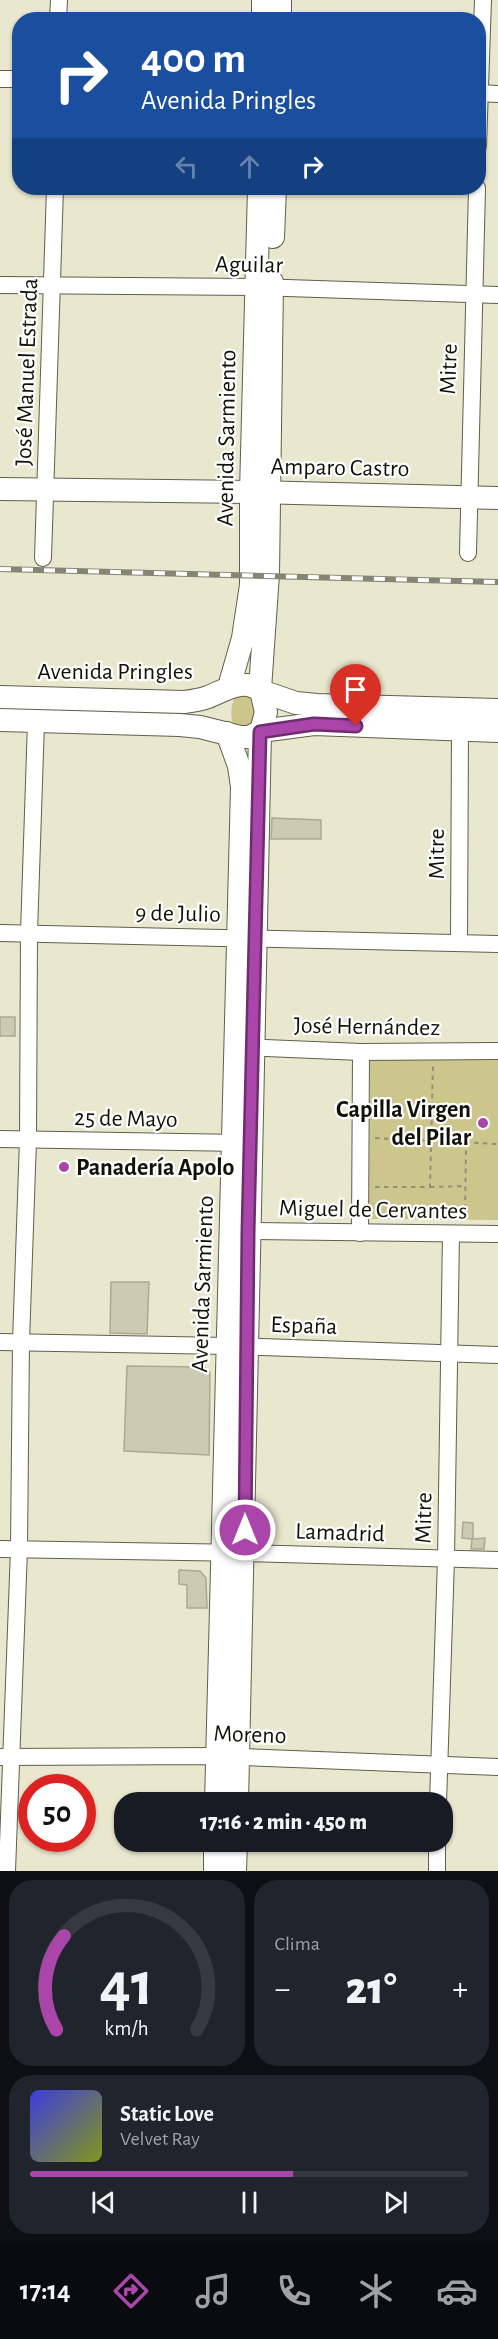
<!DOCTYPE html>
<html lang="es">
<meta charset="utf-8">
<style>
:root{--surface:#171b24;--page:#20242c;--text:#f1f3f6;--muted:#9ea1a6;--line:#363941;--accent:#aa45aa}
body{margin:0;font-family:"Alegreya Sans",sans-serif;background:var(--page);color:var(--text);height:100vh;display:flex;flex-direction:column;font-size:22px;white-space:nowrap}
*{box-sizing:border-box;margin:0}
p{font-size:20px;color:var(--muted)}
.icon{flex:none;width:33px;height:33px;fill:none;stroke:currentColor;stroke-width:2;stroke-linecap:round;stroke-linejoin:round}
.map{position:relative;height:1871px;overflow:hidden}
.details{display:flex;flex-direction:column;gap:9px;padding:9px;background:#0d0f14;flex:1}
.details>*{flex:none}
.hud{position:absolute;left:12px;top:12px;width:474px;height:183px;border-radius:24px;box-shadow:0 2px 4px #0004;background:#1a4fa0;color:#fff;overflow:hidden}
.speed{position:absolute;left:18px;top:1774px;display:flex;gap:12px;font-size:30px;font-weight:700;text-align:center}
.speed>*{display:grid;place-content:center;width:78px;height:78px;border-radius:50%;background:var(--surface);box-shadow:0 2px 4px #0004;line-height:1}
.speed .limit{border:9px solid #d22;background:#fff;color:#111}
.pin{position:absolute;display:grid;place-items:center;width:51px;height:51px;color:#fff;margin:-62px -26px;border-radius:50% 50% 50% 0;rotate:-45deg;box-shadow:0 0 6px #0007}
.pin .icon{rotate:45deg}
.me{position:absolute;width:66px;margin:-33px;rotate:0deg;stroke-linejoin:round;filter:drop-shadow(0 0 4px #0008)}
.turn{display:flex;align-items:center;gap:21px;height:126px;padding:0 30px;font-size:27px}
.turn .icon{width:78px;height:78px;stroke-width:2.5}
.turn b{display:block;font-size:42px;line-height:51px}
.lanes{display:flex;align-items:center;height:57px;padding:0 30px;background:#0003;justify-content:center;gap:30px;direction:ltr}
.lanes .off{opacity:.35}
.big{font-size:45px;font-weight:800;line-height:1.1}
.details .card{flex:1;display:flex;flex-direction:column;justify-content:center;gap:9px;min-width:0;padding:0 21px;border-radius:24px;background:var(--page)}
.details .dial{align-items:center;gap:0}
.dial svg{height:156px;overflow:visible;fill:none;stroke:var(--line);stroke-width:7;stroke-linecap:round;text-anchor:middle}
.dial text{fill:var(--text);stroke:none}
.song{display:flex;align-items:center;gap:18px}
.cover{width:72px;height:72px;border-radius:9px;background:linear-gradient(135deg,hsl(240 70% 55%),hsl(70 70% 35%))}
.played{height:6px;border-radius:3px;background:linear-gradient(90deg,var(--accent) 60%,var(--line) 60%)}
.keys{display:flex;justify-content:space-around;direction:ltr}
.heat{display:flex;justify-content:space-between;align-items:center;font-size:33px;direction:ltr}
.details .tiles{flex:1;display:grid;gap:9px;grid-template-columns:1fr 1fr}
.card:last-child{grid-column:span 2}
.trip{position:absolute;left:114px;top:1792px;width:339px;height:60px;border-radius:24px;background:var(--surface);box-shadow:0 2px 4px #0004;font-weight:800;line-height:60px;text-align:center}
.tab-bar{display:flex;height:96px;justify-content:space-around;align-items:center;background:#090b0e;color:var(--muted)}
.tab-bar .icon{width:42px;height:42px}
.tab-bar .on{color:var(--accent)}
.tab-bar b{font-size:27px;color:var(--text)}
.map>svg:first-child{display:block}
.green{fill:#ccc68c}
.building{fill:#cccab1;stroke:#aba991;stroke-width:1.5}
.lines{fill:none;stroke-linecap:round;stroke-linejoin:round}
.street-casing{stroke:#615f49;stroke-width:18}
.secondary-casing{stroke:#615f49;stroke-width:24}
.path{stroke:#918f7d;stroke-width:2;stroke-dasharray:4.5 4.5;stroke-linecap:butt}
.street{stroke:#fff;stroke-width:16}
.secondary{stroke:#fff;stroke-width:22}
.rail-casing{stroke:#868573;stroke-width:6}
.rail{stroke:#fff;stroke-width:4;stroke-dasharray:11;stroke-linecap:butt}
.route-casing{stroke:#6e2d6e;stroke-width:15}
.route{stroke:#aa45aa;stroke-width:10}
.poi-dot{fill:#aa45aa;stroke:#fff;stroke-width:2}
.labels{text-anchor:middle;stroke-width:4.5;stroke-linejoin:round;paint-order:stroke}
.street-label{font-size:24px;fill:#121108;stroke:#fff}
.poi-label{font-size:24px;font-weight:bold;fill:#121108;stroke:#fff;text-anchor:end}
</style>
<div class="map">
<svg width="498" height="1871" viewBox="0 0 498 1871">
<rect width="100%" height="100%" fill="#e9e7ce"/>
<!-- green -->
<g class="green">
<path d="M 250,695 L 257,708 L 252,729 L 233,724 C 230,715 231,706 235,697 Z"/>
<polygon points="370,1056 498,1057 498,1220 369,1219"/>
</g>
<!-- building -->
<g class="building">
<polygon points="272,818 321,820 321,839 271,839"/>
<rect x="0" y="1017" width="15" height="19"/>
<polygon points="111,1282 149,1282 147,1334 110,1333"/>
<polygon points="127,1366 204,1367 210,1372 209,1455 124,1451"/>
<polygon points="463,1522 473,1523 473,1539 485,1538 484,1549 471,1549 472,1539 462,1538"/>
<polygon points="179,1570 200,1571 206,1578 207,1608 187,1608 187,1585 179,1584"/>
</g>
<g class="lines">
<defs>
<g id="street">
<polyline points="58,20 59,0"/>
<polyline points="0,79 20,79"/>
<polyline points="478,93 498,94"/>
<polyline points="478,146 483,0"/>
<polyline points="0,285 257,287 498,295"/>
<polyline points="468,553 477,188"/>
<polyline points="43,558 55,188"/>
<polyline points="0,933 498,944"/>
<polyline points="459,942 460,730"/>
<polyline points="241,1047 361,1052 498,1051"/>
<polyline points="0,1139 242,1143"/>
<polyline points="248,1231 498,1234"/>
<polyline points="360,1233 361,1052"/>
<polyline points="0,1342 228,1346 498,1355"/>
<polyline points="0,1549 245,1553 498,1560"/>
<polyline points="0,1757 217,1756 498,1767"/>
<polyline points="438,1803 446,1559 451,1234"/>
<polyline points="7,1871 19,1549 21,1342 28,1140 29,933 36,722"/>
<polyline points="437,1871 437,1842"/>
</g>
<g id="secondary">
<polyline points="263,20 263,0"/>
<polyline points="280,20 280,0"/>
<polyline points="273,237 275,188"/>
<polyline points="0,489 251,492 498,498"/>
<polyline points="229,687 243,638 251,585 251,492 259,188"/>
<polyline points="260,689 268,574 272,282"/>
<polyline points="261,691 296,703 317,705 498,710"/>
<path d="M 0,697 L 184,702 C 192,701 200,700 208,697 C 226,690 243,677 261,691 L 266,712 L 261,731"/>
<polyline points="0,720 180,725 200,727 240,737 249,737 261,731 314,724 498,731"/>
<polyline points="216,1803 242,787 239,766 227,733"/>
<path d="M 237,1803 C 248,1446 250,1089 260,732"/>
<polyline points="215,1871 215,1842"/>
<polyline points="235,1871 236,1842"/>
</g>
</defs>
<!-- street casing -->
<use href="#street" class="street-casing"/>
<!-- secondary casing -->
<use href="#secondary" class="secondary-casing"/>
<!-- path -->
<g class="path">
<polyline points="375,1138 498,1144"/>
<polyline points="375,1187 430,1187 433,1065"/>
<polyline points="430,1187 466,1186"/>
<polyline points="465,1218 466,1143"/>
</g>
<!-- street -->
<use href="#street" class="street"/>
<!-- secondary -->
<use href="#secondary" class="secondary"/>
<defs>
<polyline id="rail" points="0,569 498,582"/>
</defs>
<!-- rail casing -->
<use href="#rail" class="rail-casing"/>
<!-- rail -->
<use href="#rail" class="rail"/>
</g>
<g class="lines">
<defs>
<polyline id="route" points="245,1530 248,1232 260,732 314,724 356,726"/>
</defs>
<!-- route casing -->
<use href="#route" class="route-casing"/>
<!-- route -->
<use href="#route" class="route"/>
</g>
<!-- markers -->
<g class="poi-dot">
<circle cx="483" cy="1123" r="6"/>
<circle cx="64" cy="1167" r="6"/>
</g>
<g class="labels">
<!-- street labels -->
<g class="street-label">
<text transform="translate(249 264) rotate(1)" y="8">Aguilar</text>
<text transform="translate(448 369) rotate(-88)" y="8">Mitre</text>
<text transform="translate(26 372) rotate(-88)" y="8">José Manuel Estrada</text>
<text transform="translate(226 438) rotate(-89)" y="8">Avenida Sarmiento</text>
<text transform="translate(340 467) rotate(1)" y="8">Amparo Castro</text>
<text x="115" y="679">Avenida Pringles</text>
<text transform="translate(436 854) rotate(-90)" y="8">Mitre</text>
<text transform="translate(178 913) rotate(1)" y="8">9 de Julio</text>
<text transform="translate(367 1026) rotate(1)" y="8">José Hernández</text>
<text transform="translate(126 1118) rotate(1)" y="8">25 de Mayo</text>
<text transform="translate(373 1209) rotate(1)" y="8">Miguel de Cervantes</text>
<text transform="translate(202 1284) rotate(-88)" y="8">Avenida Sarmiento</text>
<text transform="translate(304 1325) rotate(2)" y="8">España</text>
<text transform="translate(423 1518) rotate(-89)" y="8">Mitre</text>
<text transform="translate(340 1532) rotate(2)" y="8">Lamadrid</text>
<text transform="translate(250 1734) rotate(2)" y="8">Moreno</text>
</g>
<!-- poi labels -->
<g class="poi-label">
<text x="471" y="1117">Capilla Virgen<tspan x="471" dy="28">del Pilar</tspan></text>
<text x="76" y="1175" text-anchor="start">Panadería Apolo</text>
</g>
</g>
</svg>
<div class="speed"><div class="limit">50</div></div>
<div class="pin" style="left:356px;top:726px;background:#d93025"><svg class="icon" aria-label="arrive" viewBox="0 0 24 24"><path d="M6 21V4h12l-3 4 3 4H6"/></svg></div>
<svg class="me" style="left:245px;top:1530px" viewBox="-20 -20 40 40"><circle r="17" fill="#aa45aa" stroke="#fff" stroke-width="3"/><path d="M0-11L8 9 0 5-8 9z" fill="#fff"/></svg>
<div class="trip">17:16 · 2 min · 450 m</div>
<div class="hud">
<div class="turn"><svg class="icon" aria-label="right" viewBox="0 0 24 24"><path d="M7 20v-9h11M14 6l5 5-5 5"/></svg><div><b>400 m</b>Avenida Pringles</div></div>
<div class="lanes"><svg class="icon off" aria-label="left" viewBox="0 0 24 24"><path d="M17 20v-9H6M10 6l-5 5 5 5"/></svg><svg class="icon off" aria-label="ahead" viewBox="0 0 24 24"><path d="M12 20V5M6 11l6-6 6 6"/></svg><svg class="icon" aria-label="right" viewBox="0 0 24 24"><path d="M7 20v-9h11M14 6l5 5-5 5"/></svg></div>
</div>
</div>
<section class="details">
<div class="tiles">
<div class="card dial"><svg viewBox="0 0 100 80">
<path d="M14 69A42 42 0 1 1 86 69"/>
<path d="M14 69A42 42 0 0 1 18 21" stroke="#aa45aa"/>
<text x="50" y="56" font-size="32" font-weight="700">41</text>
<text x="50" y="72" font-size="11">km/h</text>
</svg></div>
<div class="card"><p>Clima</p>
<div class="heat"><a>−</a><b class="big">21°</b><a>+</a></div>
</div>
<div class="card">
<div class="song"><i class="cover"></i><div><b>Static Love</b><p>Velvet Ray</p></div></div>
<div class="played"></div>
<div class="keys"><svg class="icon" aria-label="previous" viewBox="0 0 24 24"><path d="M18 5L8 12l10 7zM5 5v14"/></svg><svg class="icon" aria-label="pause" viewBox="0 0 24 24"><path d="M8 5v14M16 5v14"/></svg><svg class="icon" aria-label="next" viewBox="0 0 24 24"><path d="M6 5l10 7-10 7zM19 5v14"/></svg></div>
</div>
</div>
</section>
<nav class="tab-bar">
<b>17:14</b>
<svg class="icon on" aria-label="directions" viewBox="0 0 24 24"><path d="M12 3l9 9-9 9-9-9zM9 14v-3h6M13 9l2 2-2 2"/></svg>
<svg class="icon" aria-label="music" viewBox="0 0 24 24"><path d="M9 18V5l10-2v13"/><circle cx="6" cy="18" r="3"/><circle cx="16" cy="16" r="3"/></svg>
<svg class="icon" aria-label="phone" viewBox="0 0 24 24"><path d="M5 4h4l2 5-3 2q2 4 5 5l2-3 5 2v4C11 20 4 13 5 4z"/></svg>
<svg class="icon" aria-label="climate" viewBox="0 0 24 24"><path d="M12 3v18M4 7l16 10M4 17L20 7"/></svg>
<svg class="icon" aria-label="car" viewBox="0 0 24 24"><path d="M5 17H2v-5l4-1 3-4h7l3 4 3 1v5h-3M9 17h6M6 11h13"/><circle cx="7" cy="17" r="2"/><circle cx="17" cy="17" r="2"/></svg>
</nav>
